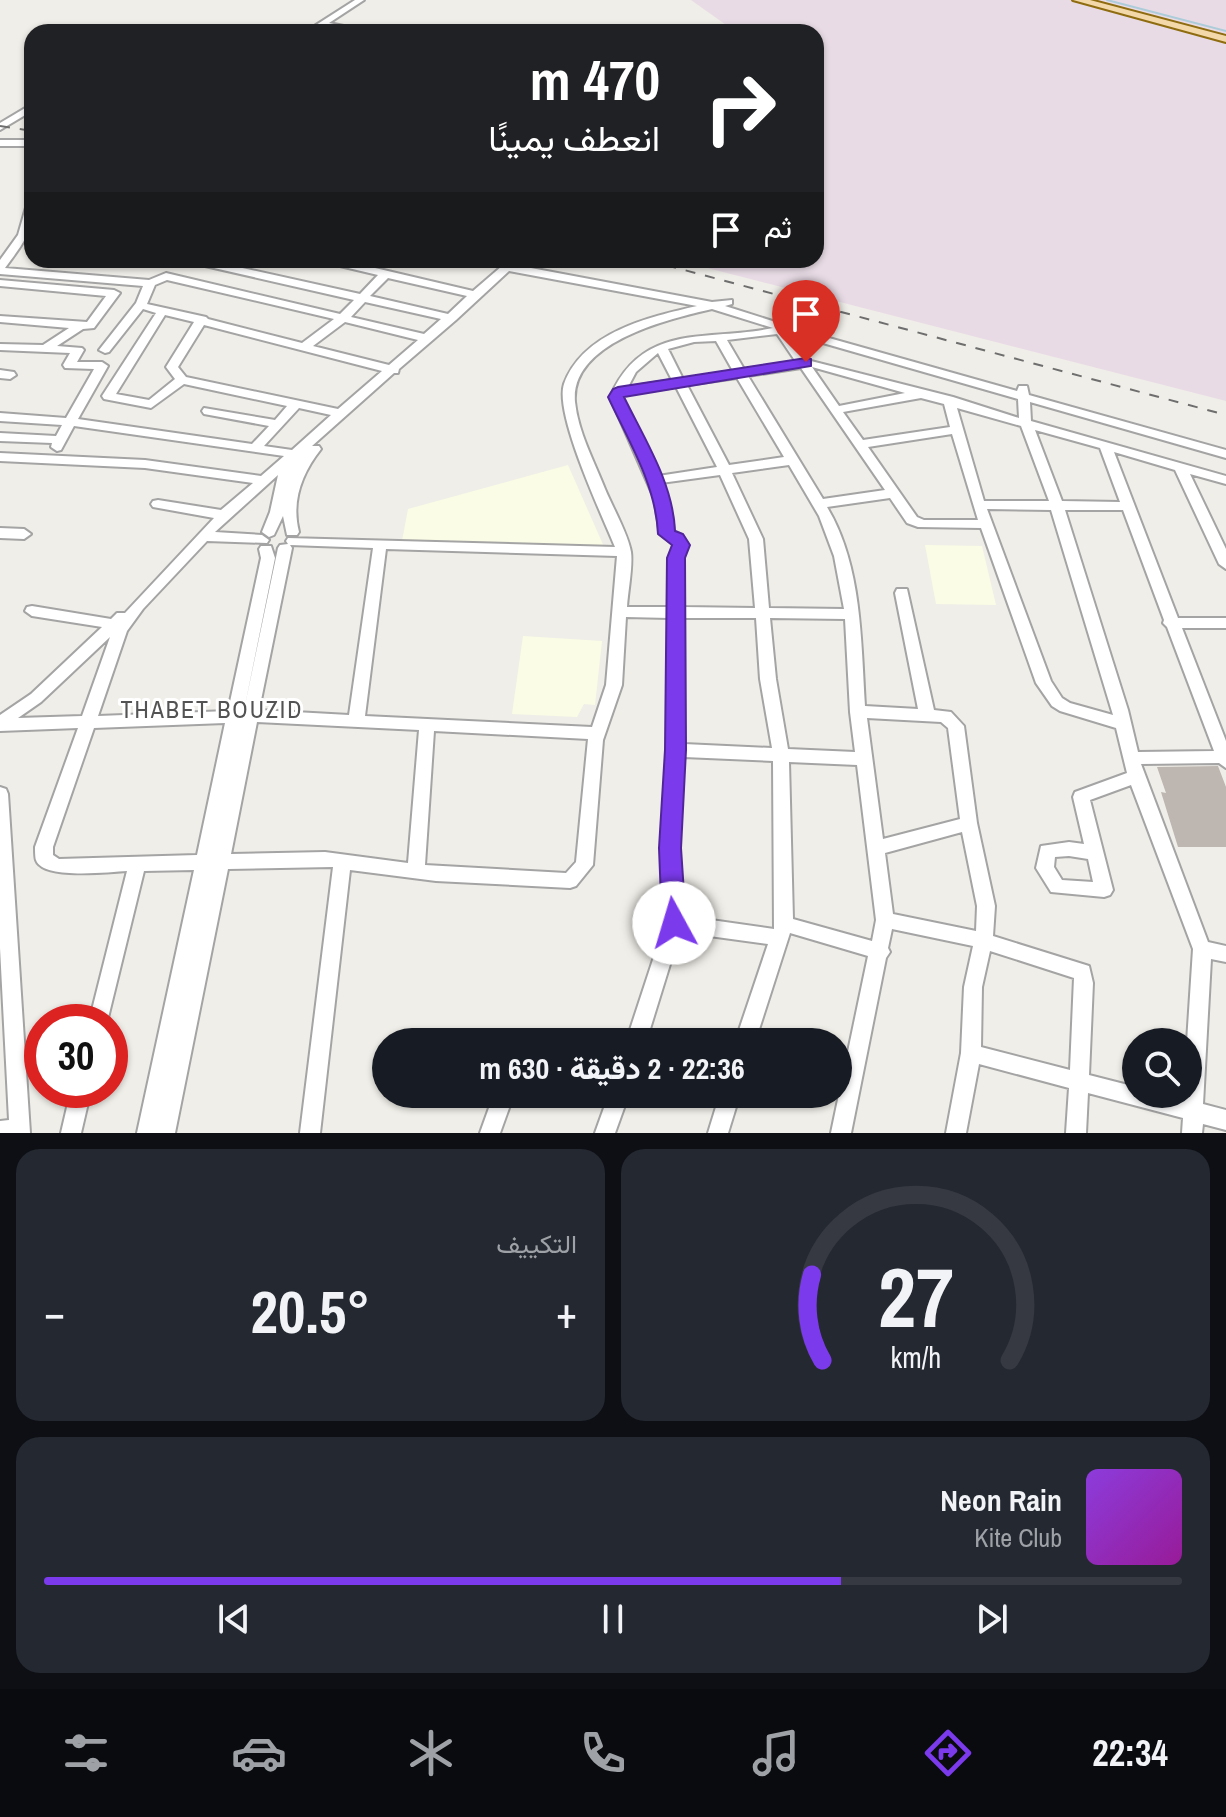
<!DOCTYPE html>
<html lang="ar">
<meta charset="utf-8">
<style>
:root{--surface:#171b24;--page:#242831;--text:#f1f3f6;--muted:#9ea1a6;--line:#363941;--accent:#7c3aed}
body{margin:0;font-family:"Archivo Narrow",Vazirmatn,sans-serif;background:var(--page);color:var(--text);direction:rtl;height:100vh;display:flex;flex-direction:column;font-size:30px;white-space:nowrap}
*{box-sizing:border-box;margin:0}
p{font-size:26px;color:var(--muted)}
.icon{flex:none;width:44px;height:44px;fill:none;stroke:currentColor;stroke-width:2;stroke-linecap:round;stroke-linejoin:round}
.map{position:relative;height:1133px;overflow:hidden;direction:ltr}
.panel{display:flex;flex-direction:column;gap:16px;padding:16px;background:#0d0f14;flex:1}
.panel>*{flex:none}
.top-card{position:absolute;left:24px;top:24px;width:800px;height:244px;border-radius:24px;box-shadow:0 2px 6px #0004;direction:rtl;background:#202124;color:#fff;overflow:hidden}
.tools{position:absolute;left:1122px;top:1028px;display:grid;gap:16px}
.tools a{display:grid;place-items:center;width:80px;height:80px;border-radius:50%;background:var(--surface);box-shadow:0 2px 6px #0004;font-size:40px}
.speed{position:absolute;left:24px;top:1004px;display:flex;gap:16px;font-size:40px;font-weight:700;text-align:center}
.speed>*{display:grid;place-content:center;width:104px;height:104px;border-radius:50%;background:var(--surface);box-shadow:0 2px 6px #0004;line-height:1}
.speed .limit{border:12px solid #d22;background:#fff;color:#111}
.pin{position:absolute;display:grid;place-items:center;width:68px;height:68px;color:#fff;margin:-82px -34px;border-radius:50% 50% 50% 0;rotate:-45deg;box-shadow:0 0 8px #0007}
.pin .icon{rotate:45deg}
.me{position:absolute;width:88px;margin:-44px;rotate:354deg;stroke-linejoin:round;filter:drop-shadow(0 0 6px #0008)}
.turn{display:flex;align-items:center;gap:28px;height:168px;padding:0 32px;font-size:36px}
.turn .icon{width:104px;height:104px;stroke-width:2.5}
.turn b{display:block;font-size:56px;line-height:68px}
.then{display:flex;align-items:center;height:76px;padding:0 32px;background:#0003;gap:16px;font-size:30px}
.big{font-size:60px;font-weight:800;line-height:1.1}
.panel .card{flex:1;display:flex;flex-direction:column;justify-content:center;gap:12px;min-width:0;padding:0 28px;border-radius:24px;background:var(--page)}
.panel .dial{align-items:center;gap:0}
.dial svg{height:208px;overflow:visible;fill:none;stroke:var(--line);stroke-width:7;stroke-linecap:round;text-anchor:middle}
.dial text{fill:var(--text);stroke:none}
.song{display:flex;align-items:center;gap:24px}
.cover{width:96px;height:96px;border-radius:12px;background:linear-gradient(135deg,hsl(270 70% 55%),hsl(300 70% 35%))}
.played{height:8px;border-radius:4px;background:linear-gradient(90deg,var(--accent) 70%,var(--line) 70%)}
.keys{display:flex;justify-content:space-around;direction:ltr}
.heat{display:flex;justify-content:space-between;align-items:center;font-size:44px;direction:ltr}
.panel .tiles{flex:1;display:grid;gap:16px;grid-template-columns:1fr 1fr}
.card:last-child{grid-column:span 2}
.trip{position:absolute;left:372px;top:1028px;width:480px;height:80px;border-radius:40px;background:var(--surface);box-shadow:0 2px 6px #0004;font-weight:800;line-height:80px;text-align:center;direction:rtl}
.menu{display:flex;height:128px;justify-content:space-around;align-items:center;background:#090b0e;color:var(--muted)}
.menu .icon{width:56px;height:56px}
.menu .selected{color:var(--accent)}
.menu b{font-size:36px;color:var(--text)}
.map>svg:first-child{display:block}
.industrial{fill:#e8dbe5}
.education{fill:#fbfce5}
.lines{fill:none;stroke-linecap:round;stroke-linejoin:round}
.stream{stroke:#adccd9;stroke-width:2}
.building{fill:#bdb6b1}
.minor-casing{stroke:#a4a4a4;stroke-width:4}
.major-casing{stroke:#8e6c0f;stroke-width:4}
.minor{fill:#fff;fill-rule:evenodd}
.major{fill:#f3d8aa;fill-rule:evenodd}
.rail{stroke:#6e6e6e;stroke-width:2;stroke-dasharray:10 10;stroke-linecap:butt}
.route{fill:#7c3aed;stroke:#51269a;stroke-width:2}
.labels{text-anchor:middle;stroke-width:6;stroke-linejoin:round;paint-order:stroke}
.quarter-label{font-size:24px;letter-spacing:2px;fill:#535353;stroke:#fff}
</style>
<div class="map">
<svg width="1226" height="1133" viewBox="0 0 1226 1133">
<rect width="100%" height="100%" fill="#f0eee8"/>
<!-- industrial -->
<polygon class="industrial" points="691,0 1226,0 1226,401 676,260 816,260 816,32 736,32"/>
<!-- education -->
<g class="education">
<polygon points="568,465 605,549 402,541 408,509"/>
<polygon points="925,545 982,546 996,605 936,604"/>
<polygon points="523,636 602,641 595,705 584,704 577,717 512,714"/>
</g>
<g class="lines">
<!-- stream -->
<polyline class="stream" points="1107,0 1226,31"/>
</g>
<!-- building -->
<polygon class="building" points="1218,766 1226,787 1226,847 1178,847 1161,792 1166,793 1157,767"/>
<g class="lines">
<defs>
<g id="minor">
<polygon points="355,0 364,0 329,23 373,32 354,32 323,27 315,32 305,32"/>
<polygon points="32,104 32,111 0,130 0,123"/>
<rect x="0" y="140" width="32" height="6"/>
<path d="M 32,201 C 32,235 24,242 5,268 L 149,280 L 166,273 L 340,314 L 354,300 L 192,263 L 187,260 L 206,260 L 360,294 L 378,275 L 323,262 L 322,260 L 341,260 L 473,291 L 509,260 L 519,260 L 515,265 L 712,302 L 732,300 L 732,304 L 725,306 L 785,325 L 801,323 L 801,327 L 797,329 L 1017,391 L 1019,386 L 1027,386 L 1029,395 L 1226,450 L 1226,458 L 1030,402 L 1031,421 L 1226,476 L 1226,484 L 1190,474 L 1226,549 L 1226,569 L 1219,564 L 1175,470 L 1114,452 L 1178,618 L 1226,618 L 1226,628 L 1182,628 L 1226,741 L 1226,768 L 1219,763 L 1141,764 L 1208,942 L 1226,946 L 1226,962 L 1211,959 L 1203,1104 L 1226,1110 L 1226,1130 L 1203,1124 L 1202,1133 L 1182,1133 L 1183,1118 L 1088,1093 L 1086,1133 L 1066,1133 L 1069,1088 L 979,1064 L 966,1133 L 946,1133 L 961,1053 L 964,987 L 973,946 L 892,929 L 888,948 L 890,952 L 886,958 L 851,1133 L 831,1133 L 868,956 L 790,933 L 755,1042 L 735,1042 L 768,944 L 680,932 L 646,1042 L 626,1042 L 665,923 L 661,848 L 668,750 L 669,618 L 626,617 L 622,685 L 603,740 L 593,865 L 576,886 L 570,888 L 436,881 L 350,870 L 320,1133 L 300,1133 L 333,867 L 228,869 L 175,1133 L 137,1133 L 194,870 L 144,871 L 107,1022 L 89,1022 L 127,871 C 108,872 43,880 36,860 C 35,858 35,848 35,847 L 78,728 L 0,731 L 0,715 L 31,694 L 102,627 L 32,616 L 25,611 L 27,607 L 32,606 L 111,619 L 117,613 L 125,613 L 214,518 L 153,507 L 151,504 L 153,501 L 158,500 L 221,510 L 253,483 L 145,468 L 0,461 L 0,453 L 145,460 L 261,476 L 284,456 L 74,426 L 61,450 L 57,451 L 51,447 L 52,443 L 0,441 L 0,433 L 56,436 L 62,425 L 0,421 L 0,413 L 66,418 L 94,369 L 65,368 L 63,365 L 70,353 L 0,350 L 0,344 L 43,345 L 69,328 L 0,322 L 0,316 L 87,322 L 106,296 L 0,286 L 0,280 L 114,290 L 120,293 L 94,328 L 83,329 L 57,346 L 82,348 L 84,350 L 77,362 L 102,362 L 108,366 L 78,419 L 252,444 L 269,426 L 204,414 L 202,411 L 204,408 L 275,420 L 287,406 L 184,384 L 151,408 L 104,399 L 102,396 L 156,313 L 143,309 L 109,352 L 105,353 L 99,350 L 136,303 L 143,286 L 0,274 L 0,260 L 18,235 L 27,204 ZM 509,271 L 697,306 C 649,317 583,332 564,384 C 554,414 602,515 615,547 L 288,538 L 286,541 L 288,544 L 280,545 L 278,548 L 244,710 L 275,558 L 271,546 L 261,546 L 259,549 L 261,558 L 228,711 L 98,716 L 127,631 L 143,609 L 207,541 L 267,543 L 269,540 L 262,535 L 215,532 L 278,475 L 270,512 L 262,532 L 269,537 L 274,535 L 283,516 L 287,535 L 297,535 L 299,532 C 291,501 302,473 321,449 L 319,446 L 312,446 L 394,373 L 398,373 L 399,369 L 456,320 ZM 388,278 L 467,296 L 448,314 L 370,296 ZM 167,280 L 334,319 L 302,343 L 208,319 L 206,317 L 147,304 L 155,285 ZM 365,302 L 441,319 L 424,334 L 351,317 ZM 712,309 L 773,328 C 707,342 643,321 610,397 L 654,498 L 660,534 L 674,545 L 669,558 L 669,607 L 627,607 C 628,591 633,566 631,552 C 628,534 612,506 605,489 C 594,461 578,432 575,402 C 570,342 669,319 712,309 ZM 165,315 L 194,322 L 166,367 L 175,379 L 149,400 L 116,394 ZM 345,322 L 418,340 L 389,365 L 313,346 ZM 204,325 L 382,371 L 338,409 L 186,377 L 178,367 ZM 788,333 L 1018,399 L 1019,418 L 953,397 L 807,360 ZM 777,334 L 796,362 L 744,369 L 727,340 ZM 716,341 L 733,371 L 683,379 L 668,349 L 694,342 ZM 658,353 L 672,380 L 628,387 L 636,372 ZM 812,367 L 905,393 L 839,406 ZM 801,368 L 885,490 L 823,499 L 748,376 ZM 737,378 L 784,457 L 729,465 L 687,385 ZM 676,387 L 717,467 L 658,476 L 636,432 L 622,397 L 623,395 ZM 921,398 L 944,404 L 950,427 L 863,440 L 843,412 ZM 299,408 L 331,415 L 292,450 L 264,446 ZM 957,408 L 1021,426 L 1049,501 L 984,501 ZM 1035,430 L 1100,448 L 1120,502 L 1062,501 ZM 952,434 L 978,520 L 924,520 L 917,517 L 868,447 ZM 789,465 L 819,516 L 834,556 L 844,609 L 769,608 L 763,539 L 732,473 ZM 720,475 L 749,539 L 755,608 L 683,607 L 683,558 L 688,545 L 682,535 L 674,531 L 672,515 L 661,483 ZM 890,498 L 907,523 L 918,527 L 981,528 L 1036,683 L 1052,706 L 1060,711 L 1116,728 L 1127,773 L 1075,792 L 1073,797 L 1084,844 L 1069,842 L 1041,846 L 1036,868 L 1051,892 L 1104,897 L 1110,895 L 1113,890 L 1090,800 L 1131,785 L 1193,949 L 1187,1042 L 1188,1094 L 1184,1094 L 1184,1099 L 1163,1094 L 1136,1094 L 1136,1087 L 1089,1075 L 1093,983 L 1089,966 L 993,936 L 995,906 L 977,823 L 964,726 L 951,712 L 934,710 L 907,589 L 897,589 L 895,593 L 918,709 L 865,706 C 861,641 862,565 827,507 ZM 987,509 L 1051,510 L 1113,715 L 1070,703 L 1062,698 L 1051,681 ZM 1065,510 L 1123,510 L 1164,620 L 1163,623 L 1167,627 L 1214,751 L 1138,752 L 1128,710 ZM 290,545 L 373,548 L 349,715 L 259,710 L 292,548 ZM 386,549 L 617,556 L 606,685 L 592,727 L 365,716 ZM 683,618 L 756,618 L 760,679 L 772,748 L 684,744 ZM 770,618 L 845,619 L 850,712 L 855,752 L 788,749 L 776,679 ZM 110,637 L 82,716 L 18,718 L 41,702 ZM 867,718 L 941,722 L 948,728 L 960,819 L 883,839 ZM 257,722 L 419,730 L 408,863 L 325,852 L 231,854 ZM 225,723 L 197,855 L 59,859 L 53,855 L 53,847 L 94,728 ZM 434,731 L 588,739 L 576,862 L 566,873 L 425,865 ZM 684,757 L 773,761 L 774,929 L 683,916 L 679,848 ZM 789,762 L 857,765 L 876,920 L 872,941 L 793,919 ZM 962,832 L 977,906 L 976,931 L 893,914 L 885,853 ZM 1069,856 L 1088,859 L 1093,882 L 1062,880 L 1054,867 L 1055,857 ZM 990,951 L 1074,978 L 1070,1070 L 981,1047 L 982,987 Z"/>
<polygon points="0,370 14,372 16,375 10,379 0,378"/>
<polygon points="0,528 24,529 31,534 24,539 0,538"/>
<polygon points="0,787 6,789 8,794 30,1133 0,1133 0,1121 9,1120 0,948"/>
<polygon points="71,1090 91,1090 81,1133 61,1133"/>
<polygon points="494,1094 514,1094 500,1133 480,1133"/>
<polygon points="609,1094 629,1094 615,1133 595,1133"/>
<polygon points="720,1094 740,1094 728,1133 708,1133"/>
</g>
<polygon id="major" points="1073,0 1090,0 1226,36 1226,42"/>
</defs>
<!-- minor casing -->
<use href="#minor" class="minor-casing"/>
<!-- major casing -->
<use href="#major" class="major-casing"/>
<!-- minor -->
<use href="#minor" class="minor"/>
<!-- major -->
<use href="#major" class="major"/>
<!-- rail -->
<g class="rail">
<polyline points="0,126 32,131"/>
<polyline points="647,260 1226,415"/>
</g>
</g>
<!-- route -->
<path class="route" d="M 806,358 L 811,359 L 811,366 L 624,397 C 645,440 673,483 675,531 L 683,534 L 690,545 L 685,558 L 686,750 L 681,848 L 686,923 L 682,930 L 674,933 L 666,930 L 662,923 L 659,848 L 665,750 L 667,558 L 672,545 L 658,534 C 656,485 629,442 608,397 L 613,389 L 618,387 Z"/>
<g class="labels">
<!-- quarter labels -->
<g class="quarter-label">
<text x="212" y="718">THABET BOUZID</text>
</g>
</g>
</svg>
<div class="tools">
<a><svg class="icon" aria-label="search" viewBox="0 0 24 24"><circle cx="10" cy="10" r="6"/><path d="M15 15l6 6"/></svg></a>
</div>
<div class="speed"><div class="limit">30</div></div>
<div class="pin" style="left:806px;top:362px;background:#d93025"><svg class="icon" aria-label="arrive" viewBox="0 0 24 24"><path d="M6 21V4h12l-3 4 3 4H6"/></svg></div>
<svg class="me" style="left:674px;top:923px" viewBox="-20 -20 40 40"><circle r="19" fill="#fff"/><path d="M0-13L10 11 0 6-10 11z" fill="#7c3aed"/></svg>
<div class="trip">22:36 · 2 دقيقة · 630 m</div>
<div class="top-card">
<div class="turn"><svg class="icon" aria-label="right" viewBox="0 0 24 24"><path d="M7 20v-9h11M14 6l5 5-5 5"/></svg><div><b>470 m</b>انعطف يمينًا</div></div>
<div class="then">ثم<svg class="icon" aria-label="arrive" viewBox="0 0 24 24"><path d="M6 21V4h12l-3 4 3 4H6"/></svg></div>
</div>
</div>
<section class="panel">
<div class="tiles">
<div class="card dial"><svg viewBox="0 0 100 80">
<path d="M14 69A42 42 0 1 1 86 69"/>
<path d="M14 69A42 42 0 0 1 10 36" stroke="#7c3aed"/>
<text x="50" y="56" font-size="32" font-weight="700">27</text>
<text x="50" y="72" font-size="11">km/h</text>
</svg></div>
<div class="card"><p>التكييف</p>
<div class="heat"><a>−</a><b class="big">20.5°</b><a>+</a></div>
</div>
<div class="card">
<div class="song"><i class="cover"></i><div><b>Neon Rain</b><p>Kite Club</p></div></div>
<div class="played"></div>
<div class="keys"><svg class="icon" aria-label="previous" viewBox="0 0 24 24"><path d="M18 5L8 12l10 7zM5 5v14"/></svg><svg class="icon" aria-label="pause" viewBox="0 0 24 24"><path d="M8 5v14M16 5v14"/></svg><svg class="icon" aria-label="next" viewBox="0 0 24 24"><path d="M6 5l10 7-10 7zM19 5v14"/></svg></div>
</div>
</div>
</section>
<nav class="menu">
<b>22:34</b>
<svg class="icon selected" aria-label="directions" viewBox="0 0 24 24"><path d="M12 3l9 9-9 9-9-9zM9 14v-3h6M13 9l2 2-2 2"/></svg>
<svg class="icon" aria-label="music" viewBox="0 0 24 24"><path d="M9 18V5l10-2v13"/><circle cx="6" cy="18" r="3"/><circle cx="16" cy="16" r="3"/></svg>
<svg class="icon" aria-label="phone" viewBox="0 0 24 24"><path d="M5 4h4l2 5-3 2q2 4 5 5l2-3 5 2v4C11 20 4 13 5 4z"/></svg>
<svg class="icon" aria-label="climate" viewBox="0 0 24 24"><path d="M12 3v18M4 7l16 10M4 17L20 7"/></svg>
<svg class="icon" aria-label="car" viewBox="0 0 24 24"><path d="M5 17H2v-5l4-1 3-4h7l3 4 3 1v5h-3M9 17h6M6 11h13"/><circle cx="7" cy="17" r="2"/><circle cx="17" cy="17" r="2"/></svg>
<svg class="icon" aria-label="filters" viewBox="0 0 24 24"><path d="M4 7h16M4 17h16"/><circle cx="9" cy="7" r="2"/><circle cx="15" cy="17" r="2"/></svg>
</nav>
